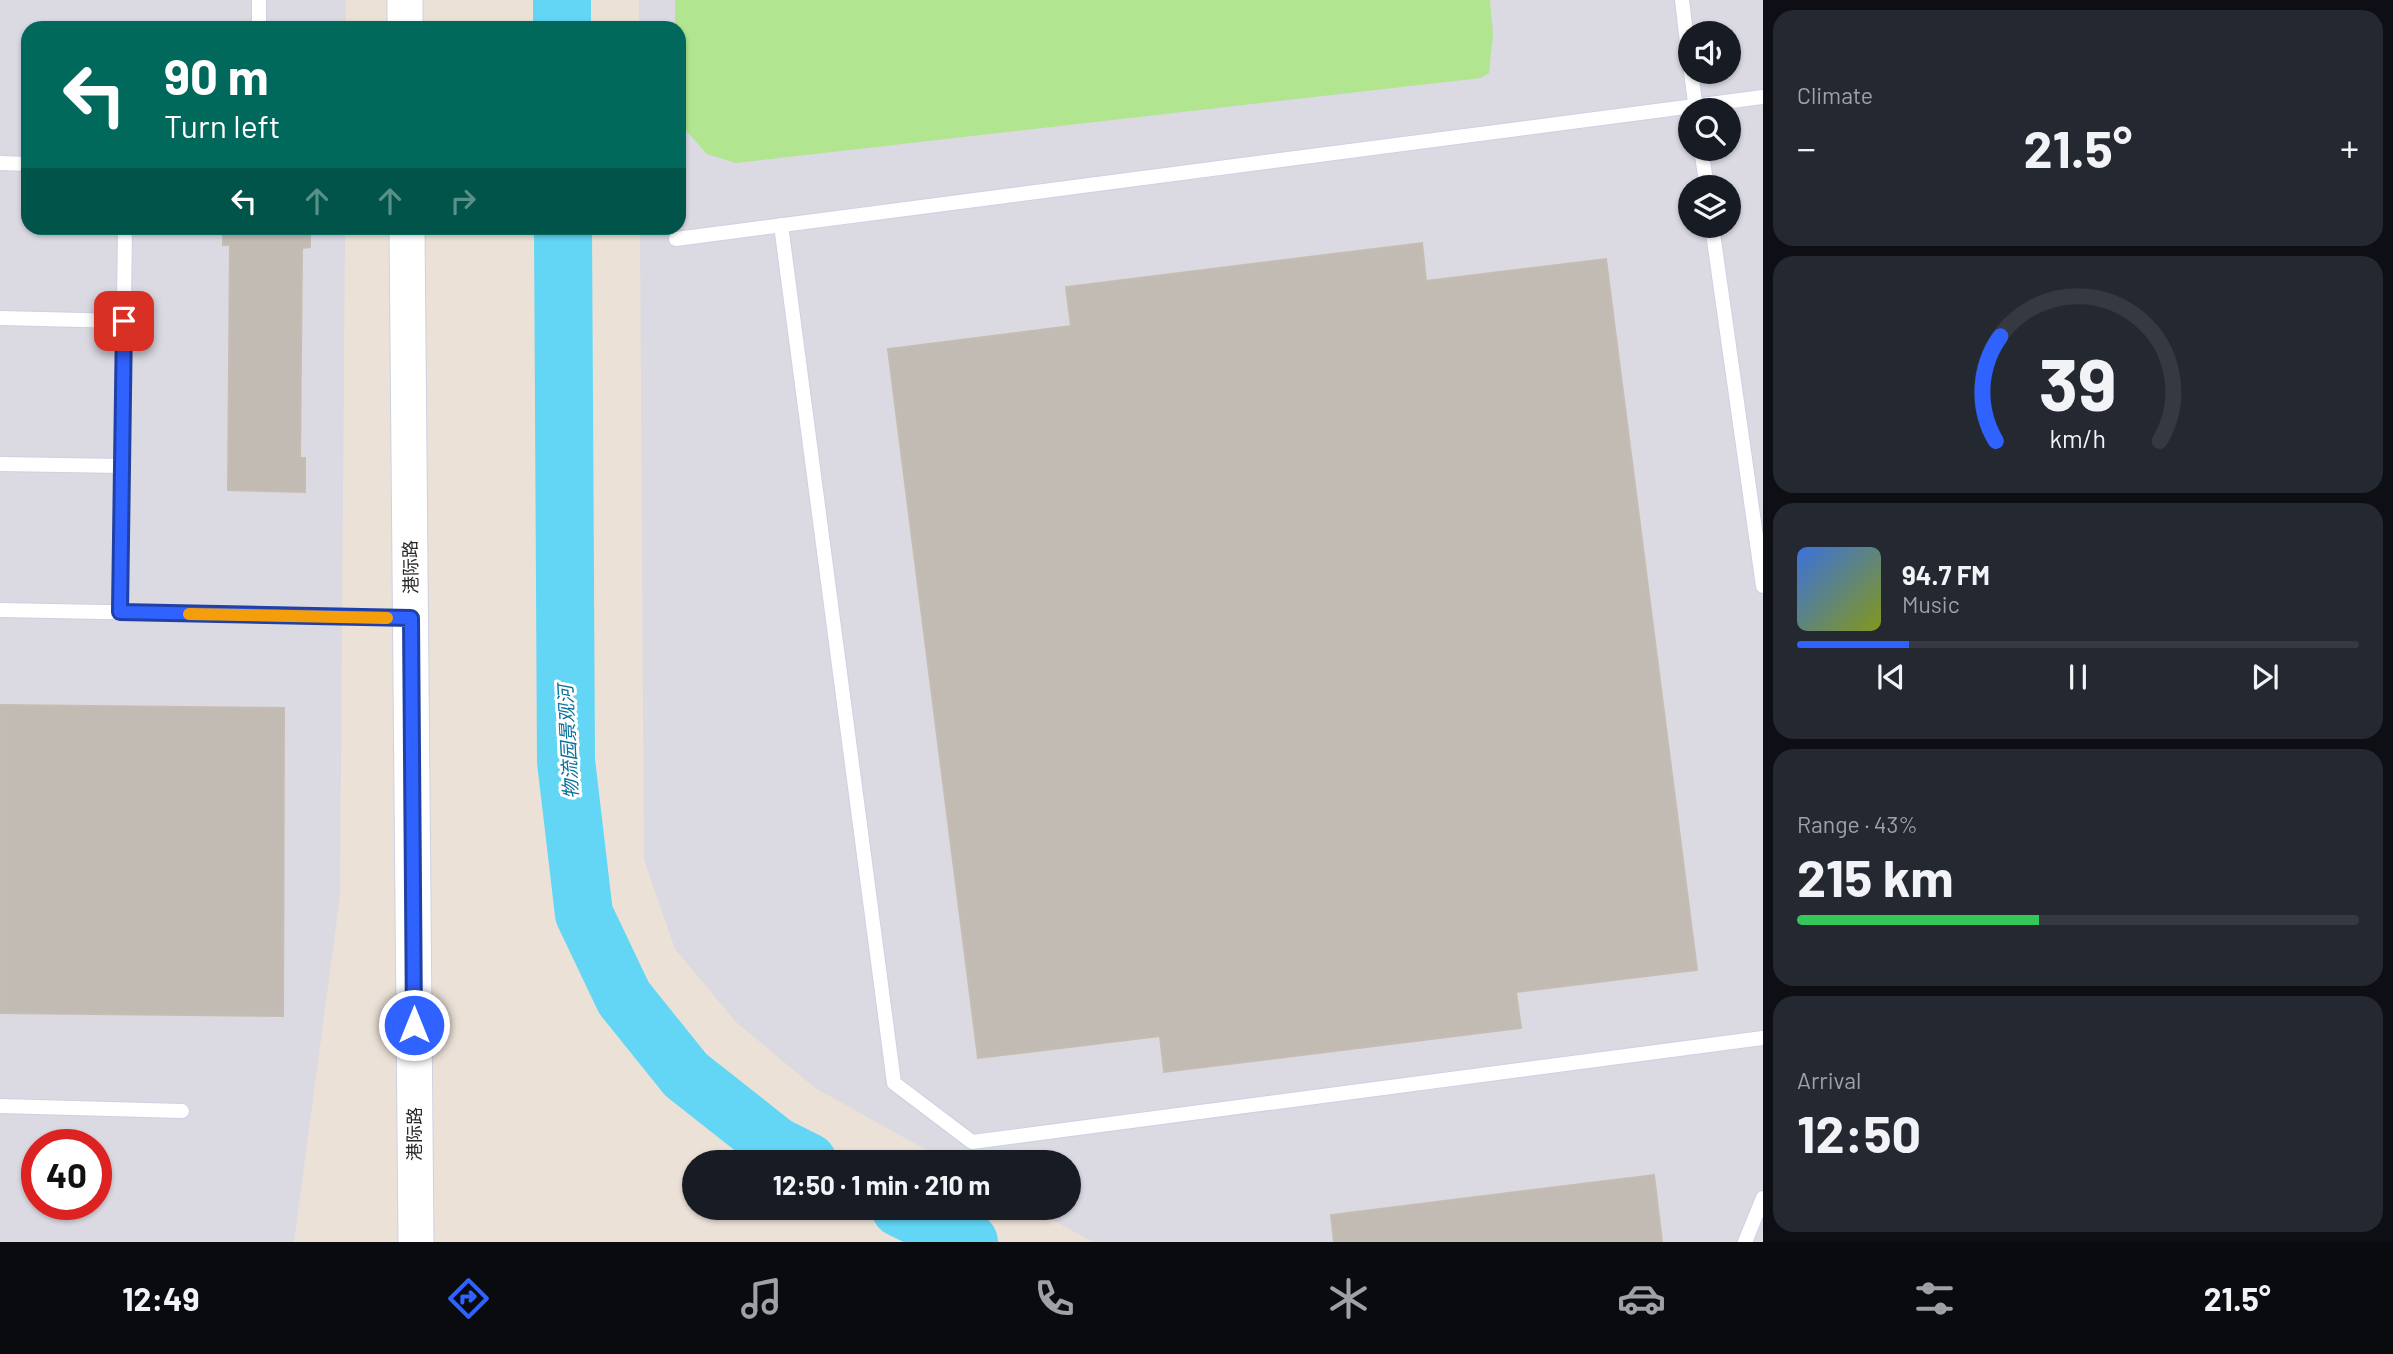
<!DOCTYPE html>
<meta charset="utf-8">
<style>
:root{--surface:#171b24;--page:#242831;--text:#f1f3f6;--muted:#9ea1a6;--line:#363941;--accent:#3062ff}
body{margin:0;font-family:Barlow,"Noto Sans SC",sans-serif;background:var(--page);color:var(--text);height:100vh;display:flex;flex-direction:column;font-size:26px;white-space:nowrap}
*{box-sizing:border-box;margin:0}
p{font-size:23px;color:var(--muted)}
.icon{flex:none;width:38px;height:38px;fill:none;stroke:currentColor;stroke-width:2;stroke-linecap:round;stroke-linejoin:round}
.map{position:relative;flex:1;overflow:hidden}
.drawer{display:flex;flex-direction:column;gap:10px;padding:10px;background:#0d0f14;width:630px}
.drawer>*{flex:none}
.guide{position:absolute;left:21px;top:21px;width:665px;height:214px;border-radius:21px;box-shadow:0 2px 5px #0004;background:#00695c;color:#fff;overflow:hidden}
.fabs{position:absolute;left:1678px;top:21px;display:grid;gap:14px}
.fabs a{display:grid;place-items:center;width:63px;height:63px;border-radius:50%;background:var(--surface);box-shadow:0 2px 5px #0004;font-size:35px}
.speed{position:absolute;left:21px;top:1129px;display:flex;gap:14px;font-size:35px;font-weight:700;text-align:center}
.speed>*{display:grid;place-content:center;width:91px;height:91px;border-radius:50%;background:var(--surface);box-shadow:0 2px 5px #0004;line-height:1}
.speed .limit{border:10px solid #d22;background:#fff;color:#111}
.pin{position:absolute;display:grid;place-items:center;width:60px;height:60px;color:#fff;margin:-30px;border-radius:14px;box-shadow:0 4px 10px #0006}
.me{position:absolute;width:77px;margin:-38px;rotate:0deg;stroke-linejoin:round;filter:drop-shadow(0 0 5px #0008)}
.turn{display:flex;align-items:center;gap:24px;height:147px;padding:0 28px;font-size:32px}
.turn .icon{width:91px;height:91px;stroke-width:2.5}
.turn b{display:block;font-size:49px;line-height:60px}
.lanes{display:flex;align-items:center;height:66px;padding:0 28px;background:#0003;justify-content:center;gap:35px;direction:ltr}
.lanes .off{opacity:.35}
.big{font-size:52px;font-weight:700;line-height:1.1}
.drawer .card{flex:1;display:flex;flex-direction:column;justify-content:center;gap:10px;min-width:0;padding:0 24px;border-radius:21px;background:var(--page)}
.drawer .dial{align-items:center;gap:0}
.dial svg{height:182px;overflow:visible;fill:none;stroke:var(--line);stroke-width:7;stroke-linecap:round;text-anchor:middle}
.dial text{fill:var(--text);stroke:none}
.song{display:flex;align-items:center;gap:21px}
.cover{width:84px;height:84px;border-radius:10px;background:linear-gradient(135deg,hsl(220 70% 55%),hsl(70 70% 35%))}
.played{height:7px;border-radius:4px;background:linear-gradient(90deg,var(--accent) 20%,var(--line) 20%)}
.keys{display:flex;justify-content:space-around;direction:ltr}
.heat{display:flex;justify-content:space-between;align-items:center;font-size:38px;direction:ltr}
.charge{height:10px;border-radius:5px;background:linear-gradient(90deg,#34c759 43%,var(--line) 0)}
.trip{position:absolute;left:682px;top:1150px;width:399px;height:70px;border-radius:35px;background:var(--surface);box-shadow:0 2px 5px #0004;font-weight:700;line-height:70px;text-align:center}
.menu{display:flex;height:112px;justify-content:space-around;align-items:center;background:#090b0e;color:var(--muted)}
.menu .icon{width:49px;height:49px}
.menu .active{color:var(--accent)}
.menu b{font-size:32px;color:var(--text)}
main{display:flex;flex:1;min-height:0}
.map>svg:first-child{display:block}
.industrial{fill:#dbd9e2;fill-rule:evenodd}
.green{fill:#b2e58f}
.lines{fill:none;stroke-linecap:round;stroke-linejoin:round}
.river{stroke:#62d6f4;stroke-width:58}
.building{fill:#c2bbb4;stroke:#c6bdb1;stroke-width:2}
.service-casing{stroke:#ccd2e1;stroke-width:16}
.tertiary-casing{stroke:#ccd2e1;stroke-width:37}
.service{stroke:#fff;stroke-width:14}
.tertiary{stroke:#fff;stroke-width:35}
.route-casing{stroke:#1f40a6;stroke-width:18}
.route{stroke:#3062ff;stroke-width:12}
.slow{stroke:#f59e0b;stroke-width:12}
.labels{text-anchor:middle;stroke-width:6;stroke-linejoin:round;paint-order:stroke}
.street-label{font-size:18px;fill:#272727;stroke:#fff}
.water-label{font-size:19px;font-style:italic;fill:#06719c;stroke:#fff}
</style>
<main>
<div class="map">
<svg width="1763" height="1242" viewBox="0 0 1763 1242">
<rect width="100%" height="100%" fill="#ebe1d7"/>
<!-- industrial -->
<g class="industrial">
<path d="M 0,0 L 346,0 L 346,28 L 28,28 L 28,228 L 345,228 L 340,896 L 294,1242 L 0,1242 ZM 37,1144 L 96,1144 L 96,1204 L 37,1204 Z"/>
<path d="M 639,0 L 1763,0 L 1763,1242 L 1093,1242 L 1031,1208 L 1069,1208 L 1069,1162 L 948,1162 L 815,1088 L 736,1022 L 675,949 L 644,860 L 640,228 L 679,228 L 679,28 L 639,28 ZM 1690,33 L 1729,33 L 1729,72 L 1690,72 ZM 1690,110 L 1729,110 L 1729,149 L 1690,149 ZM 1690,187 L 1729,187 L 1729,226 L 1690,226 Z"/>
</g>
<!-- green -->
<polygon class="green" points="675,0 1490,0 1493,34 1489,73 1481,78 736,163 707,154 679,123 679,28 675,28"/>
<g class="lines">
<!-- river -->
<g class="river">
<polyline points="562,0 562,28"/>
<polyline points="563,228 566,761 584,914 624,998 686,1075 776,1146 808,1162"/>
<polyline points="900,1208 969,1242"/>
</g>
</g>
<!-- building -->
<g class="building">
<polygon points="223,228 310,228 310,247 302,248 300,458 305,458 305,492 228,490 230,245 223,245"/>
<polygon points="1422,243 1426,281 1606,259 1697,970 1516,992 1521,1028 1164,1072 1160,1036 978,1058 888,349 1071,326 1066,287"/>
<polygon points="0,705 284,708 283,1016 0,1013"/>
<polygon points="1654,1175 1662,1242 1334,1242 1331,1215"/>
</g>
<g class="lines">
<defs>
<g id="service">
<polyline points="1682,0 1690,68"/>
<polyline points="259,28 259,0"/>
<polyline points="1691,72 1696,110"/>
<polyline points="1701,149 1707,187"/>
<polyline points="0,163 28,164"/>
<polyline points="781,225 894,1083 972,1142 1763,1038"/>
<polyline points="1712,226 1763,586"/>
<polyline points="676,239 1763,97"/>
<polyline points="0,318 124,321"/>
<polyline points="0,464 122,466"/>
<polyline points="0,610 411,618"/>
<polyline points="120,613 125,228"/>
<polyline points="0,1106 182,1111"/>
<polyline points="1745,1242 1763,1198"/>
</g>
<g id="tertiary">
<polyline points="405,0 405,28"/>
<polyline points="407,228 416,1242"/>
</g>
</defs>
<!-- service casing -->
<use href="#service" class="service-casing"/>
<!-- tertiary casing -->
<use href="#tertiary" class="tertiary-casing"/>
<!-- service -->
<use href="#service" class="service"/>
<!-- tertiary -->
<use href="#tertiary" class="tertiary"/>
</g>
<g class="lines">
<defs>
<polyline id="route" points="124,321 120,612 411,618 414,1025"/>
</defs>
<!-- route casing -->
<use href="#route" class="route-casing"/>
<!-- route -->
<use href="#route" class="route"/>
<!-- slow -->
<polyline class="slow" points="189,614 387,618"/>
</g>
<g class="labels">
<!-- street labels -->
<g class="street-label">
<text transform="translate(411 567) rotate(-91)" y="6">港际路</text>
<text transform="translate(415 1134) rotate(-90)" y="6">港际路</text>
</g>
<!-- water labels -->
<g class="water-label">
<text transform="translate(568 742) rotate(-93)" y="7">物流园景观河</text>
</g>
</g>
</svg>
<div class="fabs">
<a><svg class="icon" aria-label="sound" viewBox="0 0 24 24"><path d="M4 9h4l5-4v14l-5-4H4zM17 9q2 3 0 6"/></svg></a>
<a><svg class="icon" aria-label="search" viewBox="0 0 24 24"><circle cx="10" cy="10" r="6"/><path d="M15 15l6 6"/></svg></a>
<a><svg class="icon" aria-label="layers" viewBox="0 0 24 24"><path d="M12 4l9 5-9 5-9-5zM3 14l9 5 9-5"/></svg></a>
</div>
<div class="speed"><div class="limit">40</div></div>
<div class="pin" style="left:124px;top:321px;background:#d93025"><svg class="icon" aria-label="arrive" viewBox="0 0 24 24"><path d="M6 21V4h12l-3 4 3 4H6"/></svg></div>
<svg class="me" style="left:414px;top:1025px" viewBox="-20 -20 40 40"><circle r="17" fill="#3062ff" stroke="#fff" stroke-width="3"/><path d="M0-11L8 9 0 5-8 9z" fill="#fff"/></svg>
<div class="trip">12:50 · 1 min · 210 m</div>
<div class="guide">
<div class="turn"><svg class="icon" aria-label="left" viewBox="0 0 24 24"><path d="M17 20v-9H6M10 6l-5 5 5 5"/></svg><div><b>90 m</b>Turn left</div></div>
<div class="lanes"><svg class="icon" aria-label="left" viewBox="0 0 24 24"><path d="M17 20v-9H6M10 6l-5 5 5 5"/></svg><svg class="icon off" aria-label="ahead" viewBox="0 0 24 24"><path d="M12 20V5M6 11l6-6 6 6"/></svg><svg class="icon off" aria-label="ahead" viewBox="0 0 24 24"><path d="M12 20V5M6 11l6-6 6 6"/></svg><svg class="icon off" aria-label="right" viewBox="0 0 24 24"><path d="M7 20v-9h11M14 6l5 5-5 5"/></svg></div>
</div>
</div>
<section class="drawer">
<div class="card"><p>Climate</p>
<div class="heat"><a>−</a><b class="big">21.5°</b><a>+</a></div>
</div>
<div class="card dial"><svg viewBox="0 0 100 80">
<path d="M14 69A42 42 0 1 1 86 69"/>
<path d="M14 69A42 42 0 0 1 16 23" stroke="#3062ff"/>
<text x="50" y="56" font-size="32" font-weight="700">39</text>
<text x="50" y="72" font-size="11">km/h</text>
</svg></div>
<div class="card">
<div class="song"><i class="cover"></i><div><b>94.7 FM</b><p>Music</p></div></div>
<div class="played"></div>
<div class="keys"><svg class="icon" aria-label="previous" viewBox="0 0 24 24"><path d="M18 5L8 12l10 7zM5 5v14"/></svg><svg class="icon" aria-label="pause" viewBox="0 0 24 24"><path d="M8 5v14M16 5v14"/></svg><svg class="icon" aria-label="next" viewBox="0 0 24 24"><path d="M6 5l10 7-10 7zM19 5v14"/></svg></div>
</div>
<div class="card"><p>Range · 43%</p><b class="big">215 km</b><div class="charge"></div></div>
<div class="card"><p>Arrival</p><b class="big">12:50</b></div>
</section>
</main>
<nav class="menu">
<b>12:49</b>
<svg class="icon active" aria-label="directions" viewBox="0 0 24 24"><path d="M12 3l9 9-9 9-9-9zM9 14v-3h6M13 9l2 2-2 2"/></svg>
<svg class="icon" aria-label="music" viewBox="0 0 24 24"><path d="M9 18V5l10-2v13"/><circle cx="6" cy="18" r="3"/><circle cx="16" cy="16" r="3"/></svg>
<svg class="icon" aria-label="phone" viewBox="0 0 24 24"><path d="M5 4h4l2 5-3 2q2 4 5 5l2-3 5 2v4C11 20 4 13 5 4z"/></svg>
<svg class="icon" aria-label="climate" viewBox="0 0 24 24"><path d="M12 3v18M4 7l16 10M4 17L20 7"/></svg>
<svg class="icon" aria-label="car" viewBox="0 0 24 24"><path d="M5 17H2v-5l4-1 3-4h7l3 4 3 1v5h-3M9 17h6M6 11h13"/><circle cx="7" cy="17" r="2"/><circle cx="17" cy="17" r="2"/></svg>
<svg class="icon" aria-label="filters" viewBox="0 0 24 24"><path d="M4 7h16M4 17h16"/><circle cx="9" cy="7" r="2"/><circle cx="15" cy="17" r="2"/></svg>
<b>21.5°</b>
</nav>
